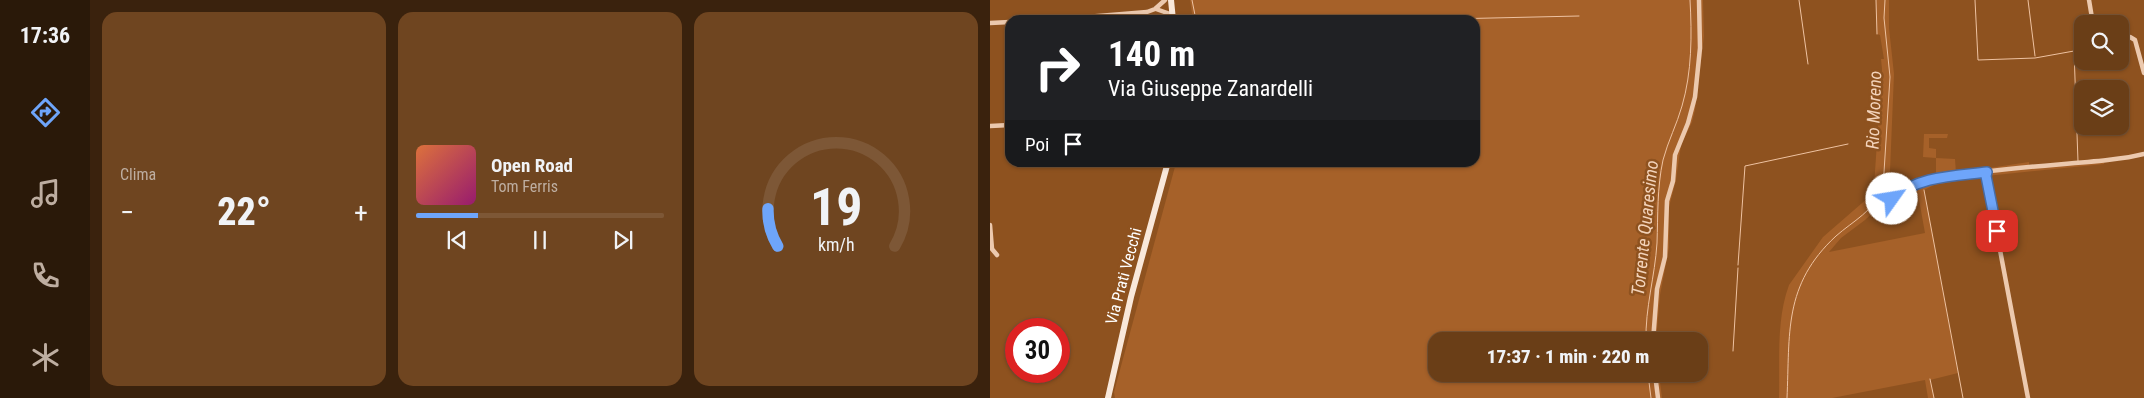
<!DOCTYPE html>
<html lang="it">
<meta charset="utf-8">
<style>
:root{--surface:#6a3e17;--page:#6f4520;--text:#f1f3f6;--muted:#beaea1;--line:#7d5736;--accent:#6ea5fa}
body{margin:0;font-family:"Roboto Condensed",sans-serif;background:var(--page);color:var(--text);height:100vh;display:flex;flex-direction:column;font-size:19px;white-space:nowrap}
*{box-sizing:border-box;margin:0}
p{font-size:16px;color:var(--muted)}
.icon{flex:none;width:28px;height:28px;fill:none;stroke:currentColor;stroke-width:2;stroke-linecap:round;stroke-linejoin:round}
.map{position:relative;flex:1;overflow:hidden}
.drawer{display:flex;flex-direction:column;gap:12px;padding:12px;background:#3a220d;width:900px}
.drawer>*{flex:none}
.hud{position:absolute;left:15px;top:15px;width:475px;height:152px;border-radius:15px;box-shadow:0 1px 4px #0004,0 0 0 1px var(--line);background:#202124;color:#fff;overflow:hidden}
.controls{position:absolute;left:1084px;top:15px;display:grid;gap:10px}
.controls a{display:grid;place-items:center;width:55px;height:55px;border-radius:10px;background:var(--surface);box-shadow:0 1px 4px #0004,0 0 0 1px var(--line);font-size:25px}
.speed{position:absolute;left:15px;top:318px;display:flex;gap:10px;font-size:25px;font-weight:700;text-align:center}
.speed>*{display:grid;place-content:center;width:65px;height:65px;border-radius:50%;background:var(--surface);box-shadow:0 1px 4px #0004,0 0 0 1px var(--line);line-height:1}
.speed .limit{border:8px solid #d22;background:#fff;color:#111}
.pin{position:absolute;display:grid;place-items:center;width:42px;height:42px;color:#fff;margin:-21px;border-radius:10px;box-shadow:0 2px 8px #0006}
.me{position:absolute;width:55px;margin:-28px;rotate:58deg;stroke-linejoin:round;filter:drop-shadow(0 0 4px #0008)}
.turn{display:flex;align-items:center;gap:18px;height:105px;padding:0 20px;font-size:22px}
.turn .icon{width:65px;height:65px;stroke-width:2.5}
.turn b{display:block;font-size:35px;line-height:42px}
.then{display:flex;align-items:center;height:48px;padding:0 20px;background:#0003;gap:10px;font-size:19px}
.big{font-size:38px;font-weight:800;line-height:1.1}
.drawer .card{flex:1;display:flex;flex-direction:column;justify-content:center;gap:8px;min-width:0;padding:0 18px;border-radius:15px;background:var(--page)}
.drawer .dial{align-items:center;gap:0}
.dial svg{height:130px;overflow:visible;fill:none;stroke:var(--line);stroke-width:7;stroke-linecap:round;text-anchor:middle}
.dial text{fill:var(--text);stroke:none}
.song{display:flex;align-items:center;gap:15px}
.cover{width:60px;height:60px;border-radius:8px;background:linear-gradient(135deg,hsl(20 70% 55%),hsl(320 70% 35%))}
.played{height:5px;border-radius:2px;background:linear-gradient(90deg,var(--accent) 25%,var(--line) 25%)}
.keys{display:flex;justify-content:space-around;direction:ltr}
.heat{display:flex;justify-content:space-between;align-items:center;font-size:28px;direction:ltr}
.drawer .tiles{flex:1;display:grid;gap:12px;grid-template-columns:repeat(3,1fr)}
.trip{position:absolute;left:438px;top:332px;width:280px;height:50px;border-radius:15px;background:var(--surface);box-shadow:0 1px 4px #0004,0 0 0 1px var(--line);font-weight:800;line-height:50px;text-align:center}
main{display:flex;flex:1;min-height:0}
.dock{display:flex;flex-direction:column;width:90px;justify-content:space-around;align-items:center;background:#2a1909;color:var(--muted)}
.dock .icon{width:35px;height:35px}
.dock .active{color:var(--accent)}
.dock b{font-size:22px;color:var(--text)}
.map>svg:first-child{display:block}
.green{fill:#a66129}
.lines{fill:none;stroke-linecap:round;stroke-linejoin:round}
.stream{stroke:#eec2a1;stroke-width:1}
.minor{stroke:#ecc9ae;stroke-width:4.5}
.secondary{stroke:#f9e8da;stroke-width:6}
.route-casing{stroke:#486ba2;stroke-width:12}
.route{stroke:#6ea5fa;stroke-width:9}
.labels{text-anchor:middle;stroke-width:5;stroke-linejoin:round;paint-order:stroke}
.street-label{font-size:16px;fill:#fff;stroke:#8e521f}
.water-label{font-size:18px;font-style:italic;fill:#f3d3ba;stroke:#8e521f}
</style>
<main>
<nav class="dock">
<b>17:36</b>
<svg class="icon active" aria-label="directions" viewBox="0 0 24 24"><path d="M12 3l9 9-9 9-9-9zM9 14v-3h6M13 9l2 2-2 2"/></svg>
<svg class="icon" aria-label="music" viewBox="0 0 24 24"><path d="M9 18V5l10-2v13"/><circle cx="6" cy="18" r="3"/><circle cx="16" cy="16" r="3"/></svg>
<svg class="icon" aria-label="phone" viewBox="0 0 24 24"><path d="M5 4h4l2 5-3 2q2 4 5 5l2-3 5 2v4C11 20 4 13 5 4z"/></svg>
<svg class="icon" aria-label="climate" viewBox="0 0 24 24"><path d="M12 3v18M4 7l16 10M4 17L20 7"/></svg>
</nav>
<section class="drawer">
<div class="tiles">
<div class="card"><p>Clima</p>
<div class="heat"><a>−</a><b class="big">22°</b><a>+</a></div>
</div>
<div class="card">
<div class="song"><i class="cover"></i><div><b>Open Road</b><p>Tom Ferris</p></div></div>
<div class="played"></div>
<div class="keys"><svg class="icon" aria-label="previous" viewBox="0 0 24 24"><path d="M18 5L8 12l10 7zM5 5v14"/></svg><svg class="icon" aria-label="pause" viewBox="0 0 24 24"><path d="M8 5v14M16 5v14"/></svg><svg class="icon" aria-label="next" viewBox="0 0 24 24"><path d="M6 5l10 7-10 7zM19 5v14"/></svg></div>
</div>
<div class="card dial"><svg viewBox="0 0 100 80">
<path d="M14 69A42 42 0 1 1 86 69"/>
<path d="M14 69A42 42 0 0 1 8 46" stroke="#6ea5fa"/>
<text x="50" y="56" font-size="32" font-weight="700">19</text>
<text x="50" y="72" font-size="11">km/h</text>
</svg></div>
</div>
</section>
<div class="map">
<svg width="1154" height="398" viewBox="0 0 1154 398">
<rect width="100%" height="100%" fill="#8e521f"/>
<!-- green -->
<g class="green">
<polygon points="200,0 713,0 714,36 705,110 702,122 691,145 686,180 679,207 679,248 670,295 666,341 446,341 446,374 669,374 672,398 125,398 124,392 186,163 485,162 485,20 203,20"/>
<path d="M 886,0 L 899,0 L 899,28 L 904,74 L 900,171 L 896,189 L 897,199 L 875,220 L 851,238 L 839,252 L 935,233 L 926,183 L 946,177 L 946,158 L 933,157 L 934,134 L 958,134 L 957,138 L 939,138 L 939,148 L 946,149 L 946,158 L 965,159 L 966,173 L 1039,162 L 1039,168 L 1115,159 L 1114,164 L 996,176 L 944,185 L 934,190 L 968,373 L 940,380 L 944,398 L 938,398 L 935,380 L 842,398 L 789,398 C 790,361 786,320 799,285 L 833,237 L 879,197 L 884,186 L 892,69 L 891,59 L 894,59 L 890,35 L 887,34 Z"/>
</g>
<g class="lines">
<!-- stream -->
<g class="stream">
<polyline points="202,0 206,20"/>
<polyline points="809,0 818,64"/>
<polyline points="886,0 887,34"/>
<polyline points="985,0 988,60 1045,58 1084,51 1088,161"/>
<polyline points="1038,0 1045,56"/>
<polyline points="459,19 589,16"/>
<polyline points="934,190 973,398"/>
<polyline points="748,265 755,166 858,144"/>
<path d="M 656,341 C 655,308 665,276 667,243 C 668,215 667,188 673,160 C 678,141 687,124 692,106 C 702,72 702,35 700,0"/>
<polyline points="743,351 748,268"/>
<polyline points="658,374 661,398"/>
<polyline points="940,379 944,398"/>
<path d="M 797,398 C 800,333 793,285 846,236 C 863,221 884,211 893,188 L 900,77 L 894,18 L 895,0"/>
</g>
<!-- minor -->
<g class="minor">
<polyline points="1099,0 1103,24"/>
<polyline points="166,9 183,15 177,20"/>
<polyline points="140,15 154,20"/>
<polyline points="59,20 157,12 165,9 175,0"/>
<polyline points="0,23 20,22"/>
<polyline points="1130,38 1140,37 1145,40 1154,73"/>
<polyline points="0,126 20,125"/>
<polyline points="997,172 996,176 1038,398"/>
<path d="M 897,206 C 925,162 1099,169 1154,154"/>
<polyline points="0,225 2,249 7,255"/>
<polyline points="663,341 667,289 675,257 677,201 683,181 685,155 698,123 705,97 710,48 709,0"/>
<polyline points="665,374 668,398"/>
</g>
<!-- secondary -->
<g class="secondary">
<polyline points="181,0 183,20"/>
<polyline points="118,398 141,297 178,162"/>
</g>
</g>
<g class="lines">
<defs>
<path id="route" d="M 902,199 C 927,176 965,176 997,172 L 996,176 L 1007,231"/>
</defs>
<!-- route casing -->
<use href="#route" class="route-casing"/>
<!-- route -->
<use href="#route" class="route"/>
</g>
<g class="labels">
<!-- street labels -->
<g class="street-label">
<text transform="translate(133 276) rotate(-75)" y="6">Via Prati Vecchi</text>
</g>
<!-- water labels -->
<g class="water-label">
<text transform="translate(884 110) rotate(-88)" y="6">Rio Moreno</text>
<text transform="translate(655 228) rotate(-84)" y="6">Torrente Quaresimo</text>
</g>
</g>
</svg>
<div class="controls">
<a><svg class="icon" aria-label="search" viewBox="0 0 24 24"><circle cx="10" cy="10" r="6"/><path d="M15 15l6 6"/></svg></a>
<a><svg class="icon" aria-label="layers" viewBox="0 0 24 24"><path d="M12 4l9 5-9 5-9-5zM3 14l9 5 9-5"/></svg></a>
</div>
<div class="speed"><div class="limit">30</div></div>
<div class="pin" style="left:1007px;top:231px;background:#d93025"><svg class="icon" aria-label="arrive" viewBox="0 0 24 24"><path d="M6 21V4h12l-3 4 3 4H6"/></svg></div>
<svg class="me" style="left:902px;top:199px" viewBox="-20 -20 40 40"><circle r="19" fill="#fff"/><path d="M0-13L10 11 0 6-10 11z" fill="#6ea5fa"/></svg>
<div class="trip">17:37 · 1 min · 220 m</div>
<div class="hud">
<div class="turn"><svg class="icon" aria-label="right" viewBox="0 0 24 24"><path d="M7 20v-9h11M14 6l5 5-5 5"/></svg><div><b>140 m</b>Via Giuseppe Zanardelli</div></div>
<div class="then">Poi<svg class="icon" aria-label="arrive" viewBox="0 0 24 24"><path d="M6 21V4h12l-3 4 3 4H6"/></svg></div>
</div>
</div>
</main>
